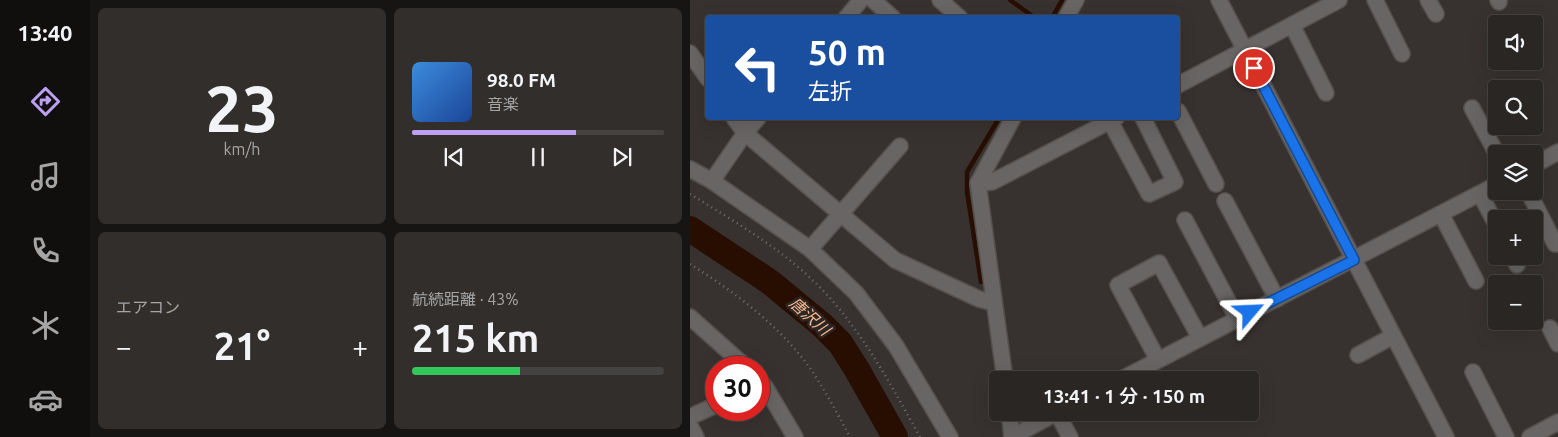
<!DOCTYPE html>
<html lang="ja">
<meta charset="utf-8">
<style>
:root{--surface:#292623;--page:#312e2b;--text:#f1f3f6;--muted:#a5a5a6;--line:#454341;--accent:#bca0f2}
body{margin:0;font-family:Ubuntu,"Noto Sans JP",sans-serif;background:var(--page);color:var(--text);height:100vh;display:flex;flex-direction:column;font-size:19px;white-space:nowrap}
*{box-sizing:border-box;margin:0}
p{font-size:16px;color:var(--muted)}
.icon{flex:none;width:28px;height:28px;fill:none;stroke:currentColor;stroke-width:2;stroke-linecap:round;stroke-linejoin:round}
.map{position:relative;flex:1;overflow:hidden}
.details{display:flex;flex-direction:column;gap:8px;padding:8px;background:#171513;width:600px}
.details>*{flex:none}
.guide{position:absolute;left:15px;top:15px;width:475px;height:105px;border-radius:5px;box-shadow:0 5px 20px #0002,0 0 0 1px var(--line);background:#1a4fa0;color:#fff;overflow:hidden}
.tools{position:absolute;left:798px;top:15px;display:grid;gap:10px}
.tools a{display:grid;place-items:center;width:55px;height:55px;border-radius:5px;background:var(--surface);box-shadow:0 5px 20px #0002,0 0 0 1px var(--line);font-size:25px}
.speed{position:absolute;left:15px;top:356px;display:flex;gap:10px;font-size:25px;font-weight:700;text-align:center}
.speed>*{display:grid;place-content:center;width:65px;height:65px;border-radius:50%;background:var(--surface);box-shadow:0 5px 20px #0002,0 0 0 1px var(--line);line-height:1}
.speed .limit{border:8px solid #d22;background:#fff;color:#111}
.pin{position:absolute;display:grid;place-items:center;width:42px;height:42px;color:#fff;margin:-21px;border:2px solid #fff;border-radius:50%;box-shadow:0 1px 5px #0007}
.me{position:absolute;width:55px;margin:-28px;rotate:64deg;stroke-linejoin:round;filter:drop-shadow(0 0 4px #0008)}
.turn{display:flex;align-items:center;gap:18px;height:105px;padding:0 20px;font-size:22px}
.turn .icon{width:65px;height:65px;stroke-width:2.5}
.turn b{display:block;font-size:35px;line-height:42px}
.big{font-size:38px;font-weight:600;line-height:1.1}
.details .card{flex:1;display:flex;flex-direction:column;justify-content:center;gap:8px;min-width:0;padding:0 18px;border-radius:8px;background:var(--page)}
.details .dial{align-items:center;gap:0}
.dial b{font-size:65px;line-height:1}
.song{display:flex;align-items:center;gap:15px}
.cover{width:60px;height:60px;border-radius:8px;background:linear-gradient(135deg,hsl(210 70% 55%),hsl(220 70% 35%))}
.played{height:5px;border-radius:2px;background:linear-gradient(90deg,var(--accent) 65%,var(--line) 65%)}
.keys{display:flex;justify-content:space-around;direction:ltr}
.heat{display:flex;justify-content:space-between;align-items:center;font-size:28px;direction:ltr}
.charge{height:8px;border-radius:4px;background:linear-gradient(90deg,#34c759 43%,var(--line) 0)}
.details .tiles{flex:1;display:grid;gap:8px;grid-template-columns:repeat(2,1fr)}
.trip{position:absolute;left:299px;top:371px;width:270px;height:50px;border-radius:5px;background:var(--surface);box-shadow:0 5px 20px #0002,0 0 0 1px var(--line);font-weight:600;line-height:50px;text-align:center}
main{display:flex;flex:1;min-height:0}
.tabs{display:flex;flex-direction:column;width:90px;justify-content:space-around;align-items:center;background:#100f0e;color:var(--muted)}
.tabs .icon{width:35px;height:35px}
.tabs .on{color:var(--accent)}
.tabs b{font-size:22px;color:var(--text)}
.map>svg:first-child{display:block}
.lines{fill:none;stroke-linecap:round;stroke-linejoin:round}
.stream{stroke:#280e00;stroke-width:4.5}
.river{stroke:#280e00;stroke-width:26}
.minor-casing{stroke:#55504e;stroke-width:18}
.path{stroke:#75706e;stroke-width:2.5;stroke-dasharray:1 4;stroke-linecap:butt}
.minor{stroke:#686564;stroke-width:15}
.route-casing{stroke:#114b97;stroke-width:12}
.route{stroke:#1a73e8;stroke-width:9}
.labels{text-anchor:middle;stroke-width:5;stroke-linejoin:round;paint-order:stroke}
.water-label{font-size:16px;font-style:italic;fill:#fcba91;stroke:#2d2825}
</style>
<main>
<nav class="tabs">
<b>13:40</b>
<svg class="icon on" aria-label="directions" viewBox="0 0 24 24"><path d="M12 3l9 9-9 9-9-9zM9 14v-3h6M13 9l2 2-2 2"/></svg>
<svg class="icon" aria-label="music" viewBox="0 0 24 24"><path d="M9 18V5l10-2v13"/><circle cx="6" cy="18" r="3"/><circle cx="16" cy="16" r="3"/></svg>
<svg class="icon" aria-label="phone" viewBox="0 0 24 24"><path d="M5 4h4l2 5-3 2q2 4 5 5l2-3 5 2v4C11 20 4 13 5 4z"/></svg>
<svg class="icon" aria-label="climate" viewBox="0 0 24 24"><path d="M12 3v18M4 7l16 10M4 17L20 7"/></svg>
<svg class="icon" aria-label="car" viewBox="0 0 24 24"><path d="M5 17H2v-5l4-1 3-4h7l3 4 3 1v5h-3M9 17h6M6 11h13"/><circle cx="7" cy="17" r="2"/><circle cx="17" cy="17" r="2"/></svg>
</nav>
<section class="details">
<div class="tiles">
<div class="card dial"><b>23</b><p>km/h</p></div>
<div class="card">
<div class="song"><i class="cover"></i><div><b>98.0 FM</b><p>音楽</p></div></div>
<div class="played"></div>
<div class="keys"><svg class="icon" aria-label="previous" viewBox="0 0 24 24"><path d="M18 5L8 12l10 7zM5 5v14"/></svg><svg class="icon" aria-label="pause" viewBox="0 0 24 24"><path d="M8 5v14M16 5v14"/></svg><svg class="icon" aria-label="next" viewBox="0 0 24 24"><path d="M6 5l10 7-10 7zM19 5v14"/></svg></div>
</div>
<div class="card"><p>エアコン</p>
<div class="heat"><a>−</a><b class="big">21°</b><a>+</a></div>
</div>
<div class="card"><p>航続距離 · 43%</p><b class="big">215 km</b><div class="charge"></div></div>
</div>
</section>
<div class="map">
<svg width="868" height="437" viewBox="0 0 868 437">
<rect width="100%" height="100%" fill="#37322f"/>
<g class="lines">
<!-- stream -->
<g class="stream">
<polyline points="320,0 345,18"/>
<polyline points="362,18 372,0"/>
<polyline points="291,282 277,192 277,172 309,118"/>
</g>
<!-- river -->
<polyline class="river" points="0,229 80,282 132,325 150,343 166,368 205,437"/>
<defs>
<g id="minor">
<polyline points="183,0 203,18"/>
<polyline points="250,0 270,18"/>
<polyline points="529,0 756,437"/>
<polyline points="685,0 712,54"/>
<polyline points="738,0 746,14"/>
<polyline points="808,0 809,2"/>
<polyline points="156,18 171,0"/>
<polyline points="376,18 386,0"/>
<polyline points="602,25 636,93"/>
<polyline points="0,53 18,79"/>
<polyline points="488,85 649,0"/>
<polyline points="782,108 807,154"/>
<polyline points="488,111 526,184"/>
<polyline points="44,118 55,133 205,260 289,299 304,303"/>
<polyline points="420,121 459,194 485,182 453,118"/>
<polyline points="844,165 868,152"/>
<polyline points="0,169 22,181 120,249 166,293 206,346 260,437"/>
<polyline points="22,181 55,133 68,118"/>
<polyline points="288,183 302,182 426,118"/>
<polyline points="838,191 865,244"/>
<polyline points="790,194 806,224"/>
<polyline points="535,201 587,299"/>
<polyline points="751,214 786,281"/>
<polyline points="495,220 547,318"/>
<polyline points="120,249 210,146"/>
<polyline points="823,256 827,265"/>
<polyline points="0,317 57,368"/>
<polyline points="860,328 868,344"/>
<polyline points="668,355 703,336"/>
<polyline points="468,360 428,285 469,263 510,338"/>
<polyline points="783,372 816,437"/>
<polyline points="69,380 76,388 105,437"/>
<polyline points="315,380 288,183 323,118"/>
<polyline points="430,380 806,185"/>
<polyline points="319,412 322,437"/>
<polyline points="367,413 380,437"/>
<polyline points="0,417 26,405"/>
<polyline points="0,426 6,437"/>
<polyline points="322,437 368,412"/>
<polyline points="840,437 868,422"/>
</g>
</defs>
<!-- minor casing -->
<use href="#minor" class="minor-casing"/>
<!-- path -->
<g class="path">
<path d="M 0,194 C 37,217 75,239 108,267 C 163,313 196,376 230,437"/>
<path d="M 0,264 C 43,291 86,323 117,364 C 133,386 147,413 160,437"/>
</g>
<!-- minor -->
<use href="#minor" class="minor"/>
</g>
<g class="lines">
<defs>
<polyline id="route" points="560,312 664,260 564,68"/>
</defs>
<!-- route casing -->
<use href="#route" class="route-casing"/>
<!-- route -->
<use href="#route" class="route"/>
</g>
<g class="labels">
<!-- water labels -->
<g class="water-label">
<text transform="translate(120 316) rotate(42)" y="6">唐沢川</text>
</g>
</g>
</svg>
<div class="tools">
<a><svg class="icon" aria-label="sound" viewBox="0 0 24 24"><path d="M4 9h4l5-4v14l-5-4H4zM17 9q2 3 0 6"/></svg></a>
<a><svg class="icon" aria-label="search" viewBox="0 0 24 24"><circle cx="10" cy="10" r="6"/><path d="M15 15l6 6"/></svg></a>
<a><svg class="icon" aria-label="layers" viewBox="0 0 24 24"><path d="M12 4l9 5-9 5-9-5zM3 14l9 5 9-5"/></svg></a>
<a>+</a>
<a>−</a>
</div>
<div class="speed"><div class="limit">30</div></div>
<div class="pin" style="left:564px;top:68px;background:#d93025"><svg class="icon" aria-label="arrive" viewBox="0 0 24 24"><path d="M6 21V4h12l-3 4 3 4H6"/></svg></div>
<svg class="me" style="left:560px;top:312px" viewBox="-20 -20 40 40"><path d="M0-17L14 15 0 8-14 15z" fill="#1a73e8" stroke="#fff" stroke-width="4"/></svg>
<div class="trip">13:41 · 1 分 · 150 m</div>
<div class="guide">
<div class="turn"><svg class="icon" aria-label="left" viewBox="0 0 24 24"><path d="M17 20v-9H6M10 6l-5 5 5 5"/></svg><div><b>50 m</b>左折</div></div>
</div>
</div>
</main>
